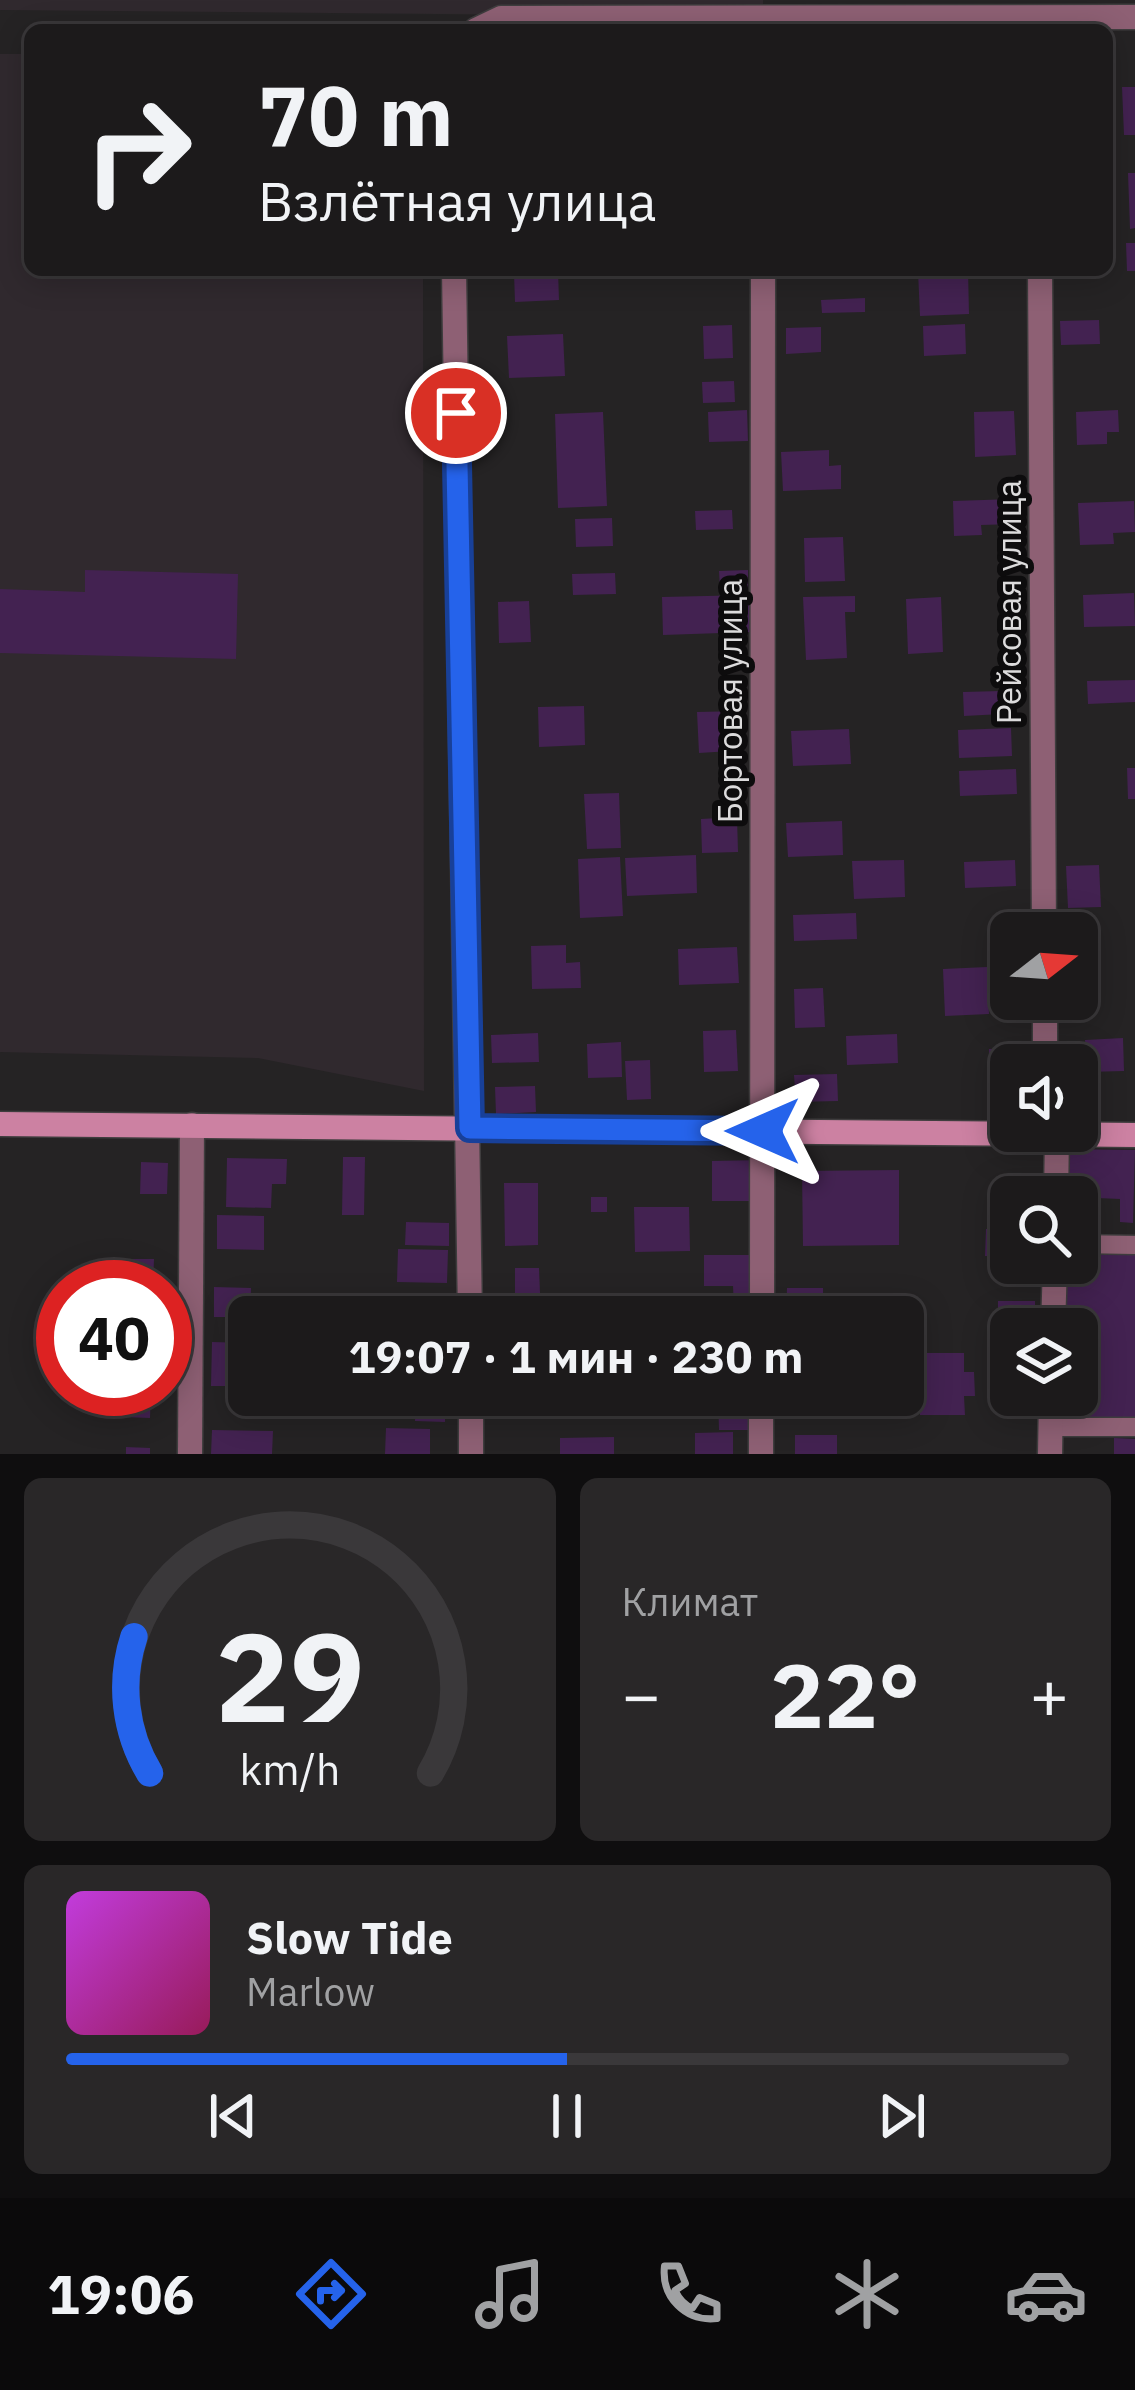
<!DOCTYPE html>
<html lang="ru">
<meta charset="utf-8">
<style>
:root{--surface:#1c1a1b;--page:#292728;--text:#f1f3f6;--muted:#a0a1a3;--line:#3a383a;--accent:#2563eb}
body{margin:0;font-family:"IBM Plex Sans",sans-serif;background:var(--page);color:var(--text);height:100vh;display:flex;flex-direction:column;font-size:45px;white-space:nowrap}
*{box-sizing:border-box;margin:0}
p{font-size:39px;color:var(--muted)}
.icon{flex:none;width:66px;height:66px;fill:none;stroke:currentColor;stroke-width:2;stroke-linecap:round;stroke-linejoin:round}
.map{position:relative;height:1454px;overflow:hidden}
.side{display:flex;flex-direction:column;gap:24px;padding:24px;background:#0f0e0f;flex:1}
.side>*{flex:none}
.banner{position:absolute;left:24px;top:24px;width:1089px;height:252px;border-radius:18px;box-shadow:0 6px 30px #0003,0 0 0 3px var(--line);background:#1c1a1b;color:var(--text);overflow:hidden}
.needle{width:78px;rotate:73deg}
.fabs{position:absolute;left:990px;top:912px;display:grid;gap:24px}
.fabs a{display:grid;place-items:center;width:108px;height:108px;border-radius:18px;background:var(--surface);box-shadow:0 6px 30px #0003,0 0 0 3px var(--line);font-size:60px}
.speed{position:absolute;left:36px;top:1260px;display:flex;gap:24px;font-size:60px;font-weight:700;text-align:center}
.speed>*{display:grid;place-content:center;width:156px;height:156px;border-radius:50%;background:var(--surface);box-shadow:0 6px 30px #0003,0 0 0 3px var(--line);line-height:1}
.speed .limit{border:18px solid #d22;background:#fff;color:#111}
.pin{position:absolute;display:grid;place-items:center;width:102px;height:102px;color:#fff;margin:-51px;border:6px solid #fff;border-radius:50%;box-shadow:0 3px 12px #0007}
.me{position:absolute;width:132px;margin:-66px;rotate:270deg;stroke-linejoin:round;filter:drop-shadow(0 0 9px #0008)}
.turn{display:flex;align-items:center;gap:42px;height:252px;padding:0 36px;font-size:54px}
.turn .icon{width:156px;height:156px;stroke-width:2.5}
.turn b{display:block;font-size:84px;line-height:102px}
.big{font-size:90px;font-weight:700;line-height:1.1}
.side .widget{flex:1;display:flex;flex-direction:column;justify-content:center;gap:18px;min-width:0;padding:0 42px;border-radius:18px;background:var(--page)}
.side .dial{align-items:center;gap:0}
.dial svg{height:312px;overflow:visible;fill:none;stroke:var(--line);stroke-width:7;stroke-linecap:round;text-anchor:middle}
.dial text{fill:var(--text);stroke:none}
.song{display:flex;align-items:center;gap:36px}
.cover{width:144px;height:144px;border-radius:18px;background:linear-gradient(135deg,hsl(290 70% 55%),hsl(330 70% 35%))}
.played{height:12px;border-radius:6px;background:linear-gradient(90deg,var(--accent) 50%,var(--line) 50%)}
.keys{display:flex;justify-content:space-around;direction:ltr}
.heat{display:flex;justify-content:space-between;align-items:center;font-size:66px;direction:ltr}
.side .tiles{flex:1;display:grid;gap:24px;grid-template-columns:1fr 1fr}
.widget:last-child{grid-column:span 2}
.trip{position:absolute;left:228px;top:1296px;width:696px;height:120px;border-radius:18px;background:var(--surface);box-shadow:0 6px 30px #0003,0 0 0 3px var(--line);font-weight:700;line-height:120px;text-align:center}
.tabs{display:flex;height:192px;justify-content:space-around;align-items:center;background:#0b0a0b;color:var(--muted)}
.tabs .icon{width:84px;height:84px}
.tabs .active{color:var(--accent)}
.tabs b{font-size:54px;color:var(--text)}
.map>svg:first-child{display:block}
.built{fill:#30292e}
.building{fill:#432251}
.lines{fill:none;stroke-linecap:round;stroke-linejoin:round}
.lane-casing{stroke:#3f3d3e;stroke-width:21}
.street-casing{stroke:#3f3d3e;stroke-width:27}
.secondary-casing{stroke:#3f3d3e;stroke-width:27}
.lane{stroke:#8e6074;stroke-width:18}
.street{stroke:#8e6074;stroke-width:24}
.secondary{stroke:#cc81a2;stroke-width:24}
.route-casing{stroke:#184099;stroke-width:30}
.route{stroke:#2563eb;stroke-width:21}
.labels{text-anchor:middle;stroke-width:12;stroke-linejoin:round;paint-order:stroke}
.street-label{font-size:33px;fill:#dcdbdc;stroke:#0d0c0d}
</style>
<div class="map">
<svg width="1135" height="1454" viewBox="0 0 1135 1454">
<rect width="100%" height="100%" fill="#252324"/>
<!-- built -->
<g class="built">
<polygon points="0,0 763,0 763,17 0,10"/>
<polygon points="0,54 30,54 30,270 423,270 424,1091 258,1058 0,1052"/>
</g>
<!-- building -->
<g class="building">
<polygon points="1122,87 1135,87 1135,135 1124,135"/>
<polygon points="1128,173 1135,173 1135,228 1130,229"/>
<polygon points="1126,243 1135,243 1135,271 1127,271"/>
<polygon points="692,270 745,270 745,276 692,277"/>
<polygon points="785,270 841,270 841,275 785,277"/>
<polygon points="968,270 969,314 920,316 918,271"/>
<polygon points="558,271 559,300 515,302 514,273"/>
<polygon points="865,298 865,312 822,313 821,300"/>
<polygon points="1099,320 1100,344 1061,345 1060,321"/>
<polygon points="965,324 966,354 924,356 923,326"/>
<polygon points="732,325 733,358 704,359 703,326"/>
<polygon points="821,327 821,352 786,354 786,328"/>
<polygon points="563,334 565,376 509,378 507,336"/>
<polygon points="734,381 735,402 703,403 702,382"/>
<polygon points="747,410 748,441 709,442 708,412"/>
<polygon points="1118,410 1119,432 1107,432 1107,444 1077,445 1076,412"/>
<polygon points="1014,411 1016,455 975,457 974,412"/>
<polygon points="603,412 607,506 558,508 555,414"/>
<polygon points="829,450 829,466 841,465 841,489 783,491 781,452"/>
<polygon points="1014,499 1014,524 981,525 982,535 954,536 953,501"/>
<polygon points="1134,501 1135,532 1113,533 1114,544 1080,545 1078,503"/>
<polygon points="732,510 733,529 696,530 695,511"/>
<polygon points="612,518 613,546 576,547 575,519"/>
<polygon points="843,537 845,581 805,582 804,538"/>
<polygon points="85,570 238,574 236,659 0,653 0,589 85,592"/>
<polygon points="748,570 748,587 720,588 719,571"/>
<polygon points="615,573 616,594 573,595 572,574"/>
<polygon points="1134,593 1135,626 1084,627 1083,595"/>
<polygon points="750,595 751,632 663,635 662,597"/>
<polygon points="855,596 855,612 845,612 847,658 806,660 803,597"/>
<polygon points="941,597 943,652 908,654 906,599"/>
<polygon points="529,601 531,642 499,643 498,602"/>
<polygon points="1135,680 1135,702 1088,704 1087,681"/>
<polygon points="1001,691 1002,714 964,716 963,692"/>
<polygon points="584,706 585,745 539,747 538,707"/>
<polygon points="741,711 741,737 730,738 731,751 699,753 697,712"/>
<polygon points="1011,728 1012,756 959,758 958,730"/>
<polygon points="849,729 851,764 793,766 791,731"/>
<polygon points="1127,768 1135,768 1135,799 1128,799"/>
<polygon points="1016,769 1017,794 960,796 959,771"/>
<polygon points="619,793 621,848 587,849 584,794"/>
<polygon points="737,817 738,852 702,853 701,819"/>
<polygon points="842,821 843,855 788,857 786,823"/>
<polygon points="696,855 697,893 627,896 625,858"/>
<polygon points="620,857 623,916 580,918 578,859"/>
<polygon points="904,860 905,897 854,899 852,861"/>
<polygon points="1015,860 1016,886 965,888 964,862"/>
<polygon points="1099,865 1101,907 1068,908 1066,866"/>
<polygon points="856,913 857,939 794,941 793,915"/>
<polygon points="566,945 566,963 580,962 581,988 532,989 531,946"/>
<polygon points="737,947 739,983 679,985 678,949"/>
<polygon points="987,967 989,1014 945,1016 943,969"/>
<polygon points="823,988 825,1027 795,1028 794,989"/>
<polygon points="736,1030 738,1071 704,1072 703,1031"/>
<polygon points="538,1033 539,1062 492,1063 491,1035"/>
<polygon points="897,1034 898,1063 847,1065 846,1036"/>
<polygon points="1123,1038 1124,1071 1087,1072 1085,1040"/>
<polygon points="621,1042 622,1077 588,1078 587,1044"/>
<polygon points="1032,1047 1033,1065 1011,1065 1011,1089 990,1090 989,1049"/>
<polygon points="650,1060 651,1099 627,1100 625,1061"/>
<polygon points="837,1074 838,1101 796,1102 794,1075"/>
<polygon points="535,1086 536,1112 496,1114 495,1087"/>
<polygon points="1058,1149 1135,1150 1133,1223 1120,1222 1120,1199 1097,1198 1096,1238 1077,1238 1077,1197 1057,1197"/>
<polygon points="343,1157 365,1157 364,1215 342,1215"/>
<polygon points="227,1158 287,1159 286,1184 272,1184 271,1208 226,1207"/>
<polygon points="762,1160 762,1201 712,1201 712,1161"/>
<polygon points="141,1162 168,1163 167,1194 140,1194"/>
<polygon points="899,1170 899,1245 803,1246 802,1171"/>
<polygon points="504,1183 538,1183 538,1245 505,1246"/>
<rect x="591" y="1197" width="16" height="15"/>
<polygon points="634,1207 689,1207 690,1251 635,1252"/>
<polygon points="217,1215 264,1216 264,1250 217,1249"/>
<polygon points="406,1222 449,1223 449,1246 405,1245"/>
<polygon points="986,1229 1011,1229 1011,1256 985,1256"/>
<polygon points="398,1249 448,1250 447,1283 397,1282"/>
<polygon points="1077,1253 1135,1254 1135,1419 1061,1417 1061,1395 1077,1395 1077,1329 1062,1329 1064,1263 1077,1263"/>
<polygon points="704,1255 755,1255 756,1308 734,1308 733,1286 704,1286"/>
<polygon points="125,1259 154,1259 153,1287 124,1287"/>
<polygon points="515,1268 539,1268 540,1293 515,1294"/>
<polygon points="214,1287 251,1288 250,1317 214,1317"/>
<polygon points="787,1288 823,1288 823,1317 786,1317"/>
<polygon points="998,1301 1035,1301 1035,1329 1011,1329 1011,1341 998,1341"/>
<polygon points="430,1305 468,1306 468,1317 430,1317"/>
<polygon points="212,1342 249,1343 247,1386 211,1386"/>
<polygon points="920,1353 964,1353 964,1372 974,1372 975,1396 964,1396 965,1415 920,1415"/>
<polygon points="124,1389 151,1389 150,1418 124,1417"/>
<polygon points="416,1395 445,1395 445,1422 415,1421"/>
<polygon points="718,1397 756,1397 756,1430 719,1430"/>
<polygon points="386,1428 430,1429 430,1454 385,1454"/>
<polygon points="212,1430 273,1431 272,1454 211,1454"/>
<polygon points="733,1432 733,1454 695,1454 695,1433"/>
<rect x="795" y="1435" width="42" height="19"/>
<polygon points="614,1437 614,1454 560,1454 560,1438"/>
<polygon points="1114,1438 1135,1439 1135,1454 1114,1454"/>
<polygon points="126,1447 150,1448 150,1454 126,1454"/>
</g>
<g class="lines">
<defs>
<g id="lane">
<polyline points="1077,1244 1135,1245"/>
<polyline points="1051,1427 1135,1427"/>
</g>
<g id="street">
<polyline points="476,30 501,18 1135,17"/>
<polyline points="454,270 470,1317"/>
<polyline points="1040,270 1044,933"/>
<polyline points="1045,999 1045,1065"/>
<polyline points="1056,1197 1057,1134"/>
<polyline points="762,1317 763,270"/>
<polyline points="1053,1329 1055,1263"/>
<polyline points="471,1395 471,1454"/>
<polyline points="190,1454 192,1125"/>
<polyline points="761,1454 761,1395"/>
<polyline points="1050,1454 1051,1395"/>
</g>
<polyline id="secondary" points="0,1124 1135,1135"/>
</defs>
<!-- lane casing -->
<use href="#lane" class="lane-casing"/>
<!-- street casing -->
<use href="#street" class="street-casing"/>
<!-- secondary casing -->
<use href="#secondary" class="secondary-casing"/>
<!-- lane -->
<use href="#lane" class="lane"/>
<!-- street -->
<use href="#street" class="street"/>
<!-- secondary -->
<use href="#secondary" class="secondary"/>
</g>
<g class="lines">
<defs>
<polyline id="route" points="456,413 470,1128 763,1131"/>
</defs>
<!-- route casing -->
<use href="#route" class="route-casing"/>
<!-- route -->
<use href="#route" class="route"/>
</g>
<g class="labels">
<!-- street labels -->
<g class="street-label">
<text transform="translate(1009 602) rotate(-90)" y="12">Рейсовая улица</text>
<text transform="translate(730 701) rotate(-90)" y="12">Бортовая улица</text>
</g>
</g>
</svg>
<div class="fabs">
<a><svg class="needle" viewBox="-14 -14 28 28"><path d="M0-13l5 13h-10z" fill="#e53935"/><path d="M0 13l5-13h-10z" fill="#a0a1a3"/></svg></a>
<a><svg class="icon" aria-label="sound" viewBox="0 0 24 24"><path d="M4 9h4l5-4v14l-5-4H4zM17 9q2 3 0 6"/></svg></a>
<a><svg class="icon" aria-label="search" viewBox="0 0 24 24"><circle cx="10" cy="10" r="6"/><path d="M15 15l6 6"/></svg></a>
<a><svg class="icon" aria-label="layers" viewBox="0 0 24 24"><path d="M12 4l9 5-9 5-9-5zM3 14l9 5 9-5"/></svg></a>
</div>
<div class="speed"><div class="limit">40</div></div>
<div class="pin" style="left:456px;top:413px;background:#d93025"><svg class="icon" aria-label="arrive" viewBox="0 0 24 24"><path d="M6 21V4h12l-3 4 3 4H6"/></svg></div>
<svg class="me" style="left:763px;top:1131px" viewBox="-20 -20 40 40"><path d="M0-17L14 15 0 8-14 15z" fill="#2563eb" stroke="#fff" stroke-width="4"/></svg>
<div class="trip">19:07 · 1 мин · 230 m</div>
<div class="banner">
<div class="turn"><svg class="icon" aria-label="right" viewBox="0 0 24 24"><path d="M7 20v-9h11M14 6l5 5-5 5"/></svg><div><b>70 m</b>Взлётная улица</div></div>
</div>
</div>
<section class="side">
<div class="tiles">
<div class="widget dial"><svg viewBox="0 0 100 80">
<path d="M14 69A42 42 0 1 1 86 69"/>
<path d="M14 69A42 42 0 0 1 10 34" stroke="#2563eb"/>
<text x="50" y="56" font-size="32" font-weight="700">29</text>
<text x="50" y="72" font-size="11">km/h</text>
</svg></div>
<div class="widget"><p>Климат</p>
<div class="heat"><a>−</a><b class="big">22°</b><a>+</a></div>
</div>
<div class="widget">
<div class="song"><i class="cover"></i><div><b>Slow Tide</b><p>Marlow</p></div></div>
<div class="played"></div>
<div class="keys"><svg class="icon" aria-label="previous" viewBox="0 0 24 24"><path d="M18 5L8 12l10 7zM5 5v14"/></svg><svg class="icon" aria-label="pause" viewBox="0 0 24 24"><path d="M8 5v14M16 5v14"/></svg><svg class="icon" aria-label="next" viewBox="0 0 24 24"><path d="M6 5l10 7-10 7zM19 5v14"/></svg></div>
</div>
</div>
</section>
<nav class="tabs">
<b>19:06</b>
<svg class="icon active" aria-label="directions" viewBox="0 0 24 24"><path d="M12 3l9 9-9 9-9-9zM9 14v-3h6M13 9l2 2-2 2"/></svg>
<svg class="icon" aria-label="music" viewBox="0 0 24 24"><path d="M9 18V5l10-2v13"/><circle cx="6" cy="18" r="3"/><circle cx="16" cy="16" r="3"/></svg>
<svg class="icon" aria-label="phone" viewBox="0 0 24 24"><path d="M5 4h4l2 5-3 2q2 4 5 5l2-3 5 2v4C11 20 4 13 5 4z"/></svg>
<svg class="icon" aria-label="climate" viewBox="0 0 24 24"><path d="M12 3v18M4 7l16 10M4 17L20 7"/></svg>
<svg class="icon" aria-label="car" viewBox="0 0 24 24"><path d="M5 17H2v-5l4-1 3-4h7l3 4 3 1v5h-3M9 17h6M6 11h13"/><circle cx="7" cy="17" r="2"/><circle cx="17" cy="17" r="2"/></svg>
</nav>
